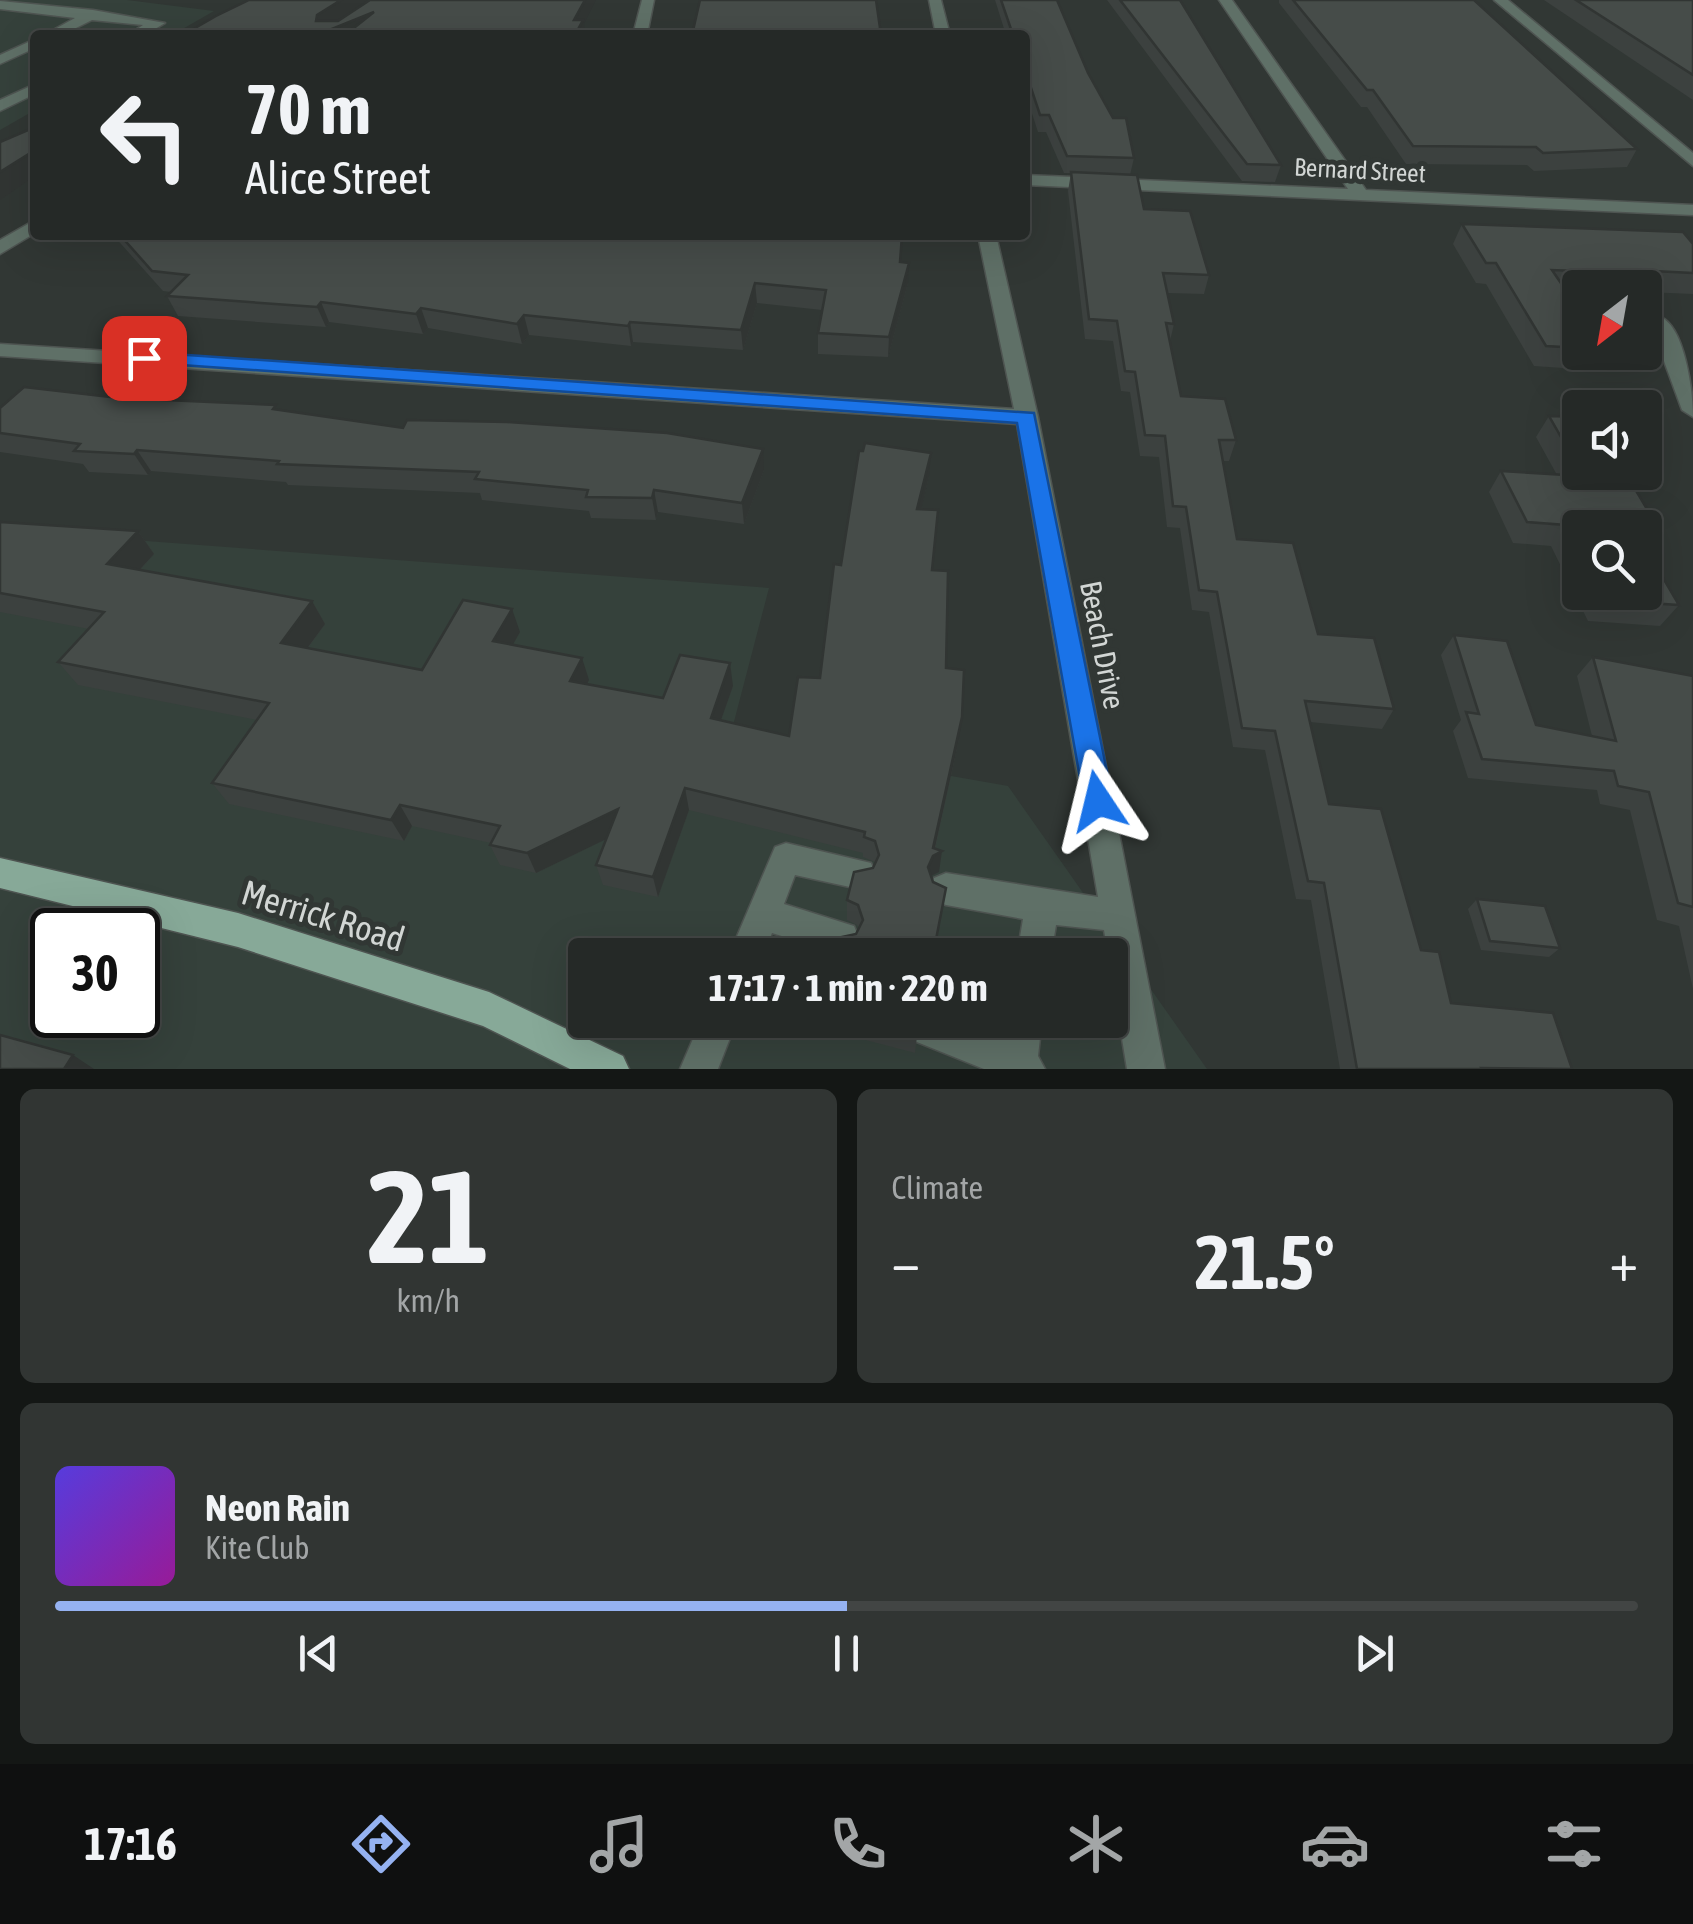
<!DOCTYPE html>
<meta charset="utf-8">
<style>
:root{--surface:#252927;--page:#313533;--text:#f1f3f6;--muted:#a3a6a7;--line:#424544;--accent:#95b2f1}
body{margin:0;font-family:"Asap Condensed",sans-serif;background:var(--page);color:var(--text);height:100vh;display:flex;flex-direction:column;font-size:38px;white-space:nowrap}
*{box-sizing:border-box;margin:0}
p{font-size:32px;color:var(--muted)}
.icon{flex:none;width:55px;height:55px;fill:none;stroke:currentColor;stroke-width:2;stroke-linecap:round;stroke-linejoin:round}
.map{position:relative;height:1069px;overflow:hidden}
.side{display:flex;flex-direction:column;gap:20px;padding:20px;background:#141715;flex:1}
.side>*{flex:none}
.banner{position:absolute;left:30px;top:30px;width:1000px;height:210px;border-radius:10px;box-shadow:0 10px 40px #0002,0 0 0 2px var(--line);background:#252927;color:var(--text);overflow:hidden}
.needle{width:65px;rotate:211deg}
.tools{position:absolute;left:1562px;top:270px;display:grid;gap:20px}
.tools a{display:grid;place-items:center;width:100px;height:100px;border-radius:10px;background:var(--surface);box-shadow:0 10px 40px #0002,0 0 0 2px var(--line);font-size:50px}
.speed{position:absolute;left:30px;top:908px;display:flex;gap:20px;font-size:50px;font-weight:700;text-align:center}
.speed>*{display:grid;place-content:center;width:130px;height:130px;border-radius:50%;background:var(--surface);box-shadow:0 10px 40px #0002,0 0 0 2px var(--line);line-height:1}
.speed .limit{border:5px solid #111;border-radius:15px;background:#fff;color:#111}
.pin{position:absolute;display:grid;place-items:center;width:85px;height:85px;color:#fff;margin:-42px;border-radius:20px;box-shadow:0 5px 15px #0006}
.me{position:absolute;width:110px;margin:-55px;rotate:350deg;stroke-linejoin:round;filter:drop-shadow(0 0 8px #0008)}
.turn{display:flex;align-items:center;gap:35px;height:210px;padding:0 50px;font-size:45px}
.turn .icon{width:130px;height:130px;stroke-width:2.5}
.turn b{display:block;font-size:70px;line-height:85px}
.big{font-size:75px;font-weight:700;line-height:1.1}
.side .tile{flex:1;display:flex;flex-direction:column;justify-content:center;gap:15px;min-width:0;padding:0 35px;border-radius:15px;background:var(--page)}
.side .dial{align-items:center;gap:0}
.dial b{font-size:130px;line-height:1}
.song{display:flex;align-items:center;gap:30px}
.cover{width:120px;height:120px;border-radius:15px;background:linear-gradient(135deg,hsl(250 70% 55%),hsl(300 70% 35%))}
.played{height:10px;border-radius:5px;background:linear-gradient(90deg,var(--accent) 50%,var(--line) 50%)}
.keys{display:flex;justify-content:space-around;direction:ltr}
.heat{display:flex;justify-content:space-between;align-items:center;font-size:55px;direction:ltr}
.side .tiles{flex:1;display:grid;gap:20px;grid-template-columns:1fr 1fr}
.tile:last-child{grid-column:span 2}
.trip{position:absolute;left:568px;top:938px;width:560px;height:100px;border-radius:10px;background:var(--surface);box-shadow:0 10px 40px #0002,0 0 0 2px var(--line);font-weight:700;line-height:100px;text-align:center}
.tabs{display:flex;height:160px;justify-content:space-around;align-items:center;background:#0f1010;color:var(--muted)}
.tabs .icon{width:70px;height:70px}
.tabs .current{color:var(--accent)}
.tabs b{font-size:45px;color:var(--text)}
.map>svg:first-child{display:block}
.built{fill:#35413b;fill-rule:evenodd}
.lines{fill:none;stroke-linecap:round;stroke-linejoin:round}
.minor-casing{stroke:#4e5451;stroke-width:3}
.major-casing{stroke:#4e5451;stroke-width:3}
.minor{fill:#5f7067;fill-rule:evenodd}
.major{fill:#87a998;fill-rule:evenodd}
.wall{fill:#3c413f;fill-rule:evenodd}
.shaded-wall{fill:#313533}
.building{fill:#464c49;stroke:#313533;stroke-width:2.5}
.route{fill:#1a73e8;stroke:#114b97;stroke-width:2.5}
.labels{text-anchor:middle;stroke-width:10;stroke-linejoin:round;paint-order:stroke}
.far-street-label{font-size:25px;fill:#d2d6d4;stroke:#313734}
.street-label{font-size:30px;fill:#d2d6d4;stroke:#313734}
.near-street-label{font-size:35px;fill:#d2d6d4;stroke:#313734}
</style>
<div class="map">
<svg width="1693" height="1069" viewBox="0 0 1693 1069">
<rect width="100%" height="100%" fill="#313734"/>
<!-- built -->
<g class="built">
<polygon points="0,0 127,0 214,11 172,35 35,35 35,110 0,130"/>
<path d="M 0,530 L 769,588 L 730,737 L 1008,786 L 1207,1069 L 0,1069 ZM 52,930 L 138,930 L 138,1015 L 52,1015 ZM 585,955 L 1110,955 L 1110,1020 L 585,1020 Z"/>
</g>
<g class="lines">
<defs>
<g id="minor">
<polygon points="642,0 654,0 647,35 633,35"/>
<polygon points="929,0 941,0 950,35 936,35"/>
<polygon points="1219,0 1232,0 1366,190 1693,205 1693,215 1025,185 1025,175 1348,189"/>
<polygon points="1494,0 1508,0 1693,153 1693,166"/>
<polygon points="0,1 93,10 165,23 145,35 128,35 143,25 92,20 62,35 44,35 75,18 0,9"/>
<polygon points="35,39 35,48 0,64 0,55"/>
<polygon points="35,84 35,94 0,111 0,100"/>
<polygon points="35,220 35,233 0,254 0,240"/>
<polygon points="978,235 996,235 1038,417 1165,1069 1127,1069 1104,930 1056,925 1051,955 1017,955 1023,919 946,905 934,900 929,889 934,878 946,873 1098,897 1017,424 0,356 0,344 1014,409"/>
<path d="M 1660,317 C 1685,326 1693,393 1693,417 L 1682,410 L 1650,323 Z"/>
<polygon points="786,843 871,863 875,874 871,885 859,889 795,875 784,904 854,926 859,938 854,950 842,955 772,933 763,955 729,955 775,847"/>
<polygon points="701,1020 737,1020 718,1069 680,1069"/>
<polygon points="904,1020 953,1020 1004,1040 1006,1020 1042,1020 1038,1056 1045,1069 984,1069 907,1038"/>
</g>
<polygon id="major" points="0,858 238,913 489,992 623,1056 629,1069 570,1069 483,1026 238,947 0,888"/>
</defs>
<!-- minor casing -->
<use href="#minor" class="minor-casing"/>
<!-- major casing -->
<use href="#major" class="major-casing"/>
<!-- minor -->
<use href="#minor" class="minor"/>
<!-- major -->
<use href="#major" class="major"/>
</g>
<!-- wall -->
<g class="wall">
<polygon points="995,0 1057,0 1088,73 1134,158 1130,175 1144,209 1209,275 1204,294 1168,293 1174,324 1170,341 1181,396 1236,440 1229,461 1223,461 1237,539 1318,634 1394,709 1382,729 1310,722 1329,804 1421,950 1451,1003 1572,1069 1340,1069 1311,900 1296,899 1265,750 1233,747 1209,612 1192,610 1180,528 1167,527 1159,457 1140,456 1130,392 1121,391 1113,341 1085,339 1068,191 1071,173 1064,173 1046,132 1038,132 1025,92 1025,35 1006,35"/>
<polygon points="1107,0 1180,0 1281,165 1275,182 1242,181"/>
<polygon points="1279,0 1474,0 1637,149 1627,167 1534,171 1527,165 1406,164 1367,107 1361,107 1279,3"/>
<polygon points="1544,0 1693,0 1693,100"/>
<polygon points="1462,224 1693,244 1693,294 1645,292 1645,288 1580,288 1580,292 1567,291 1580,311 1580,352 1603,352 1592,370 1534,366 1486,284 1476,283 1453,244"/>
<polygon points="113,235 902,235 900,262 908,283 888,357 818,354 818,333 822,310 757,303 743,350 633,342 631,346 529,335 522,344 428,328 423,334 329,322 326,327 178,316 167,296 171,292 163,291"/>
<polygon points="0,408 278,410 403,428 764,470 744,524 658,512 656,520 591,518 589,511 482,500 480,493 288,485 286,482 151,471 148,475 89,472 83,464 0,452"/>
<path d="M 1549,416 L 1580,417 L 1580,472 L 1626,472 L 1660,531 L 1646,549 L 1679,605 L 1660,626 L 1588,621 L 1551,546 L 1513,543 L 1489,492 L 1501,471 L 1557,475 L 1536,437 ZM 1580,528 L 1645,528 L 1645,592 L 1580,592 Z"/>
<polygon points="929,476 921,509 959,739 935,849 939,872 931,876 933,882 946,888 943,908 856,934 859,928 857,925 847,920 847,900 875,864 875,862 863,857 863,853 689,810 658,897 603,885 596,865 606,839 536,873 500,865 490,845 491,843 412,826 404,841 229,804 212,783 257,720 78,685 58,662 89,629 0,612 0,522 138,531 154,554 140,570 312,601 325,624 308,648 422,670 520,632 512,645 589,680 587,684 663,698 733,686 721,720 789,736 820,678 841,565"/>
<polygon points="1454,635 1536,725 1592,736 1577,676 1593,657 1693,676 1693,989 1679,926 1657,920 1630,810 1600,804 1597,790 1468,778 1453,731 1461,720 1441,655"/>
<polygon points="1477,899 1560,948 1549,957 1481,950 1468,909"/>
<polygon points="820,1020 905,1020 918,1028 915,1053 820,1028"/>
</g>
<!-- shaded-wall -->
<g class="shaded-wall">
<polygon points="341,0 371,0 374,12 364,35 317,35 317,15"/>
<polygon points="585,0 596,0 584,24 585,35 575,35 574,20"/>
<polygon points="35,150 35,176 0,200 0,172"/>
<polygon points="909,263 908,283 888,357 889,337"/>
<polygon points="755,283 757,303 743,350 741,330"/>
<polygon points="321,302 329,322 326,327 317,307"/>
<polygon points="421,308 428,328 423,334 416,314"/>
<polygon points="524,315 529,335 522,344 517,324"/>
<polygon points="630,322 633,342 631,346 628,326"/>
<polygon points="763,449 764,470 744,524 742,503"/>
<polygon points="137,450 151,471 148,475 134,454"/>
<polygon points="931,453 929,476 916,532 917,509"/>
<polygon points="654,490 658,512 656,520 652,498"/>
<polygon points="138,531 154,554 124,587 107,564"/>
<polygon points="312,601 325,624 295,665 281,643"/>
<polygon points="512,609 520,632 502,664 493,641"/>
<polygon points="582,658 589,680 577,704 570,681"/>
<polygon points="730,663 733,686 714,740 711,718"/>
<polygon points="962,717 959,739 933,856 942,851 939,872 931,876 928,867"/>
<polygon points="685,788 689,810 658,897 653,877"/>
<polygon points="400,805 412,826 404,841 391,820"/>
<polygon points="618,809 625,830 536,873 527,853"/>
<polygon points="73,1055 94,1069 64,1069"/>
</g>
<!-- building -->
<g class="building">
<polygon points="249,0 341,0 317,15 316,21 338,21 370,0 585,0 574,20 583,20 575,35 345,35 374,12 317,35 183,35 216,16"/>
<polygon points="700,0 876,0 881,35 692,35"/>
<polygon points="1001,0 1057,0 1088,73 1113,118 1126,118 1134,158 1067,156 1049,115 1040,115 1025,70 1025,35 1013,35"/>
<polygon points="1120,0 1180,0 1281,165 1247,164"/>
<polygon points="1293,0 1474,0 1637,149 1543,153 1536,147 1413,146 1373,90 1367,90"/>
<polygon points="1576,0 1693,0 1693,75"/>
<polygon points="35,127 35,150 0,172 0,142"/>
<polygon points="1071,172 1137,175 1144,209 1190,211 1209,275 1163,273 1174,324 1166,323 1181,396 1225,399 1236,440 1219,440 1237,539 1293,543 1318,634 1374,638 1394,709 1305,701 1329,804 1381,809 1421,950 1439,952 1451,1003 1553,1013 1572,1069 1482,1068 1483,1069 1357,1069 1324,883 1308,881 1275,731 1242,728 1217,592 1199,590 1186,507 1173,506 1165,436 1145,435 1135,372 1125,371 1117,321 1089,319"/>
<polygon points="1462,224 1683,232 1693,244 1693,273 1632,270 1635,273 1552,270 1580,311 1580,348 1546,346 1496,263 1486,263"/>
<polygon points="120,235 902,235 900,262 909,263 889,337 818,333 826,290 755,283 741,330 630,322 628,326 524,315 517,324 421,308 416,314 321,302 317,307 167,296 188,275 152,271"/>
<polygon points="24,387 119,398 276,405 273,409 403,428 407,420 507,422 667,433 763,449 742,503 654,490 652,498 586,497 588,490 475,479 479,472 277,464 279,461 137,450 134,454 74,451 80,444 0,433 0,408"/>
<polygon points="1549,416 1580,417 1580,470"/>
<polygon points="865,443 931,453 917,509 938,510 932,570 948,571 946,668 964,670 962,717 933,848 942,851 933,856 928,867 933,882 946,888 933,955 833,955 837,938 856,934 863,920 858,905 847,900 854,872 873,868 879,855 875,841 864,837 865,832 685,788 653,877 596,865 618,809 527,853 490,845 500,826 400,805 391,820 212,783 269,703 58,662 104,612 0,593 0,522 138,531 107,564 312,601 281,643 422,670 463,600 512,609 493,641 582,658 570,681 663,698 680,655 730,663 711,718 789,736 798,677 820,678 834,564 841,565 859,451 863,451"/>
<polygon points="1501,471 1584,476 1582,472 1625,472 1660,531 1645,530 1645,528 1580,528 1580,552 1566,525 1527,522"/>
<polygon points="1645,547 1679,605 1605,600 1601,592 1645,592"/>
<polygon points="1454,635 1507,641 1536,725 1616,741 1593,657 1693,676 1693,907 1678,903 1649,792 1618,786 1614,771 1482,759 1466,712 1479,714"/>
<polygon points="1477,899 1545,906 1560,948 1490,941"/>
<polygon points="856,1020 905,1020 918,1028 917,1036"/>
<polygon points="0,1035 73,1055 64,1069 0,1069"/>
</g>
<!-- route -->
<polygon class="route" points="144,352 1034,413 1113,801 1108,810 1098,814 1089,810 1084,801 1017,423 138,362 138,354"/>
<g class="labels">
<!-- far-street labels -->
<g class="far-street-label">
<text transform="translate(1360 170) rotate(3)" y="9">Bernard Street</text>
</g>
<!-- street labels -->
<g class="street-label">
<text transform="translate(1102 645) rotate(79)" y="10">Beach Drive</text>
</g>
<!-- near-street labels -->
<g class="near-street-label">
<text transform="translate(323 916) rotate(17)" y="12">Merrick Road</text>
</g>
</g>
</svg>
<div class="tools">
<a><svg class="needle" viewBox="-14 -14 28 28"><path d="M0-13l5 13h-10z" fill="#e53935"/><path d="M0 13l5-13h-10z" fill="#a3a6a7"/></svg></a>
<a><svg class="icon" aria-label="sound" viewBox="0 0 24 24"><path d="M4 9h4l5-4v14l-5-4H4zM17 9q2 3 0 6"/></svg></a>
<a><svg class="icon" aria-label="search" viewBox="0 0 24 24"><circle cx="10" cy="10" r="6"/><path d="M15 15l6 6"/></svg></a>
</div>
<div class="speed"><div class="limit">30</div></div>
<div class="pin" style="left:144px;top:358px;background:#d93025"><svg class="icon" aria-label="arrive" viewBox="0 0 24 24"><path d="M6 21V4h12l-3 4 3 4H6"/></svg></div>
<svg class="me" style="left:1098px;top:801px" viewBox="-20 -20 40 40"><path d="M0-17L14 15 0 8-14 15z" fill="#1a73e8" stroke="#fff" stroke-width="4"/></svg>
<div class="trip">17:17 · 1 min · 220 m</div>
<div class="banner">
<div class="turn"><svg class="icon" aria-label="left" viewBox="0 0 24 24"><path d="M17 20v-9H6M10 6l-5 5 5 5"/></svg><div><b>70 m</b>Alice Street</div></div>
</div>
</div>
<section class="side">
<div class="tiles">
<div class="tile dial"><b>21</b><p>km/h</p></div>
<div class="tile"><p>Climate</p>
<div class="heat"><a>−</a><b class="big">21.5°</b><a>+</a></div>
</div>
<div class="tile">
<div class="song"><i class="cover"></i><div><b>Neon Rain</b><p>Kite Club</p></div></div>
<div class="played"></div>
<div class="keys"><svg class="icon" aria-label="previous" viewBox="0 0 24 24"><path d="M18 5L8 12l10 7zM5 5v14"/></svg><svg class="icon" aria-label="pause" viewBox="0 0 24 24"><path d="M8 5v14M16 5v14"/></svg><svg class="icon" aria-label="next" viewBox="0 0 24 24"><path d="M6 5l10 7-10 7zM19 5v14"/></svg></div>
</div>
</div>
</section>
<nav class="tabs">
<b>17:16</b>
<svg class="icon current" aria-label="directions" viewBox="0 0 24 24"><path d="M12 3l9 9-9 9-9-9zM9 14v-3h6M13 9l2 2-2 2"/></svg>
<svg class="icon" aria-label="music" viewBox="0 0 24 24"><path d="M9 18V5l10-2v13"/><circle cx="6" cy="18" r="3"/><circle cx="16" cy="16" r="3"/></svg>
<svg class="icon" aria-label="phone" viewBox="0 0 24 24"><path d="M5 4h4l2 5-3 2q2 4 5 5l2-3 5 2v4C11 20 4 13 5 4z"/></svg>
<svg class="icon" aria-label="climate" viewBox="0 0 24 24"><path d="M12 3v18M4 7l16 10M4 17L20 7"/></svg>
<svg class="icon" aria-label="car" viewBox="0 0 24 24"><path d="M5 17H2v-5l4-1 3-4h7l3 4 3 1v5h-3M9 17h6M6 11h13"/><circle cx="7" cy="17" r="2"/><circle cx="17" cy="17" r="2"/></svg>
<svg class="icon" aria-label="filters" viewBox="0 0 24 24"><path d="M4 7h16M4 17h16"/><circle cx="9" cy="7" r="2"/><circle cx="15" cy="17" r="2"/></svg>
</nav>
